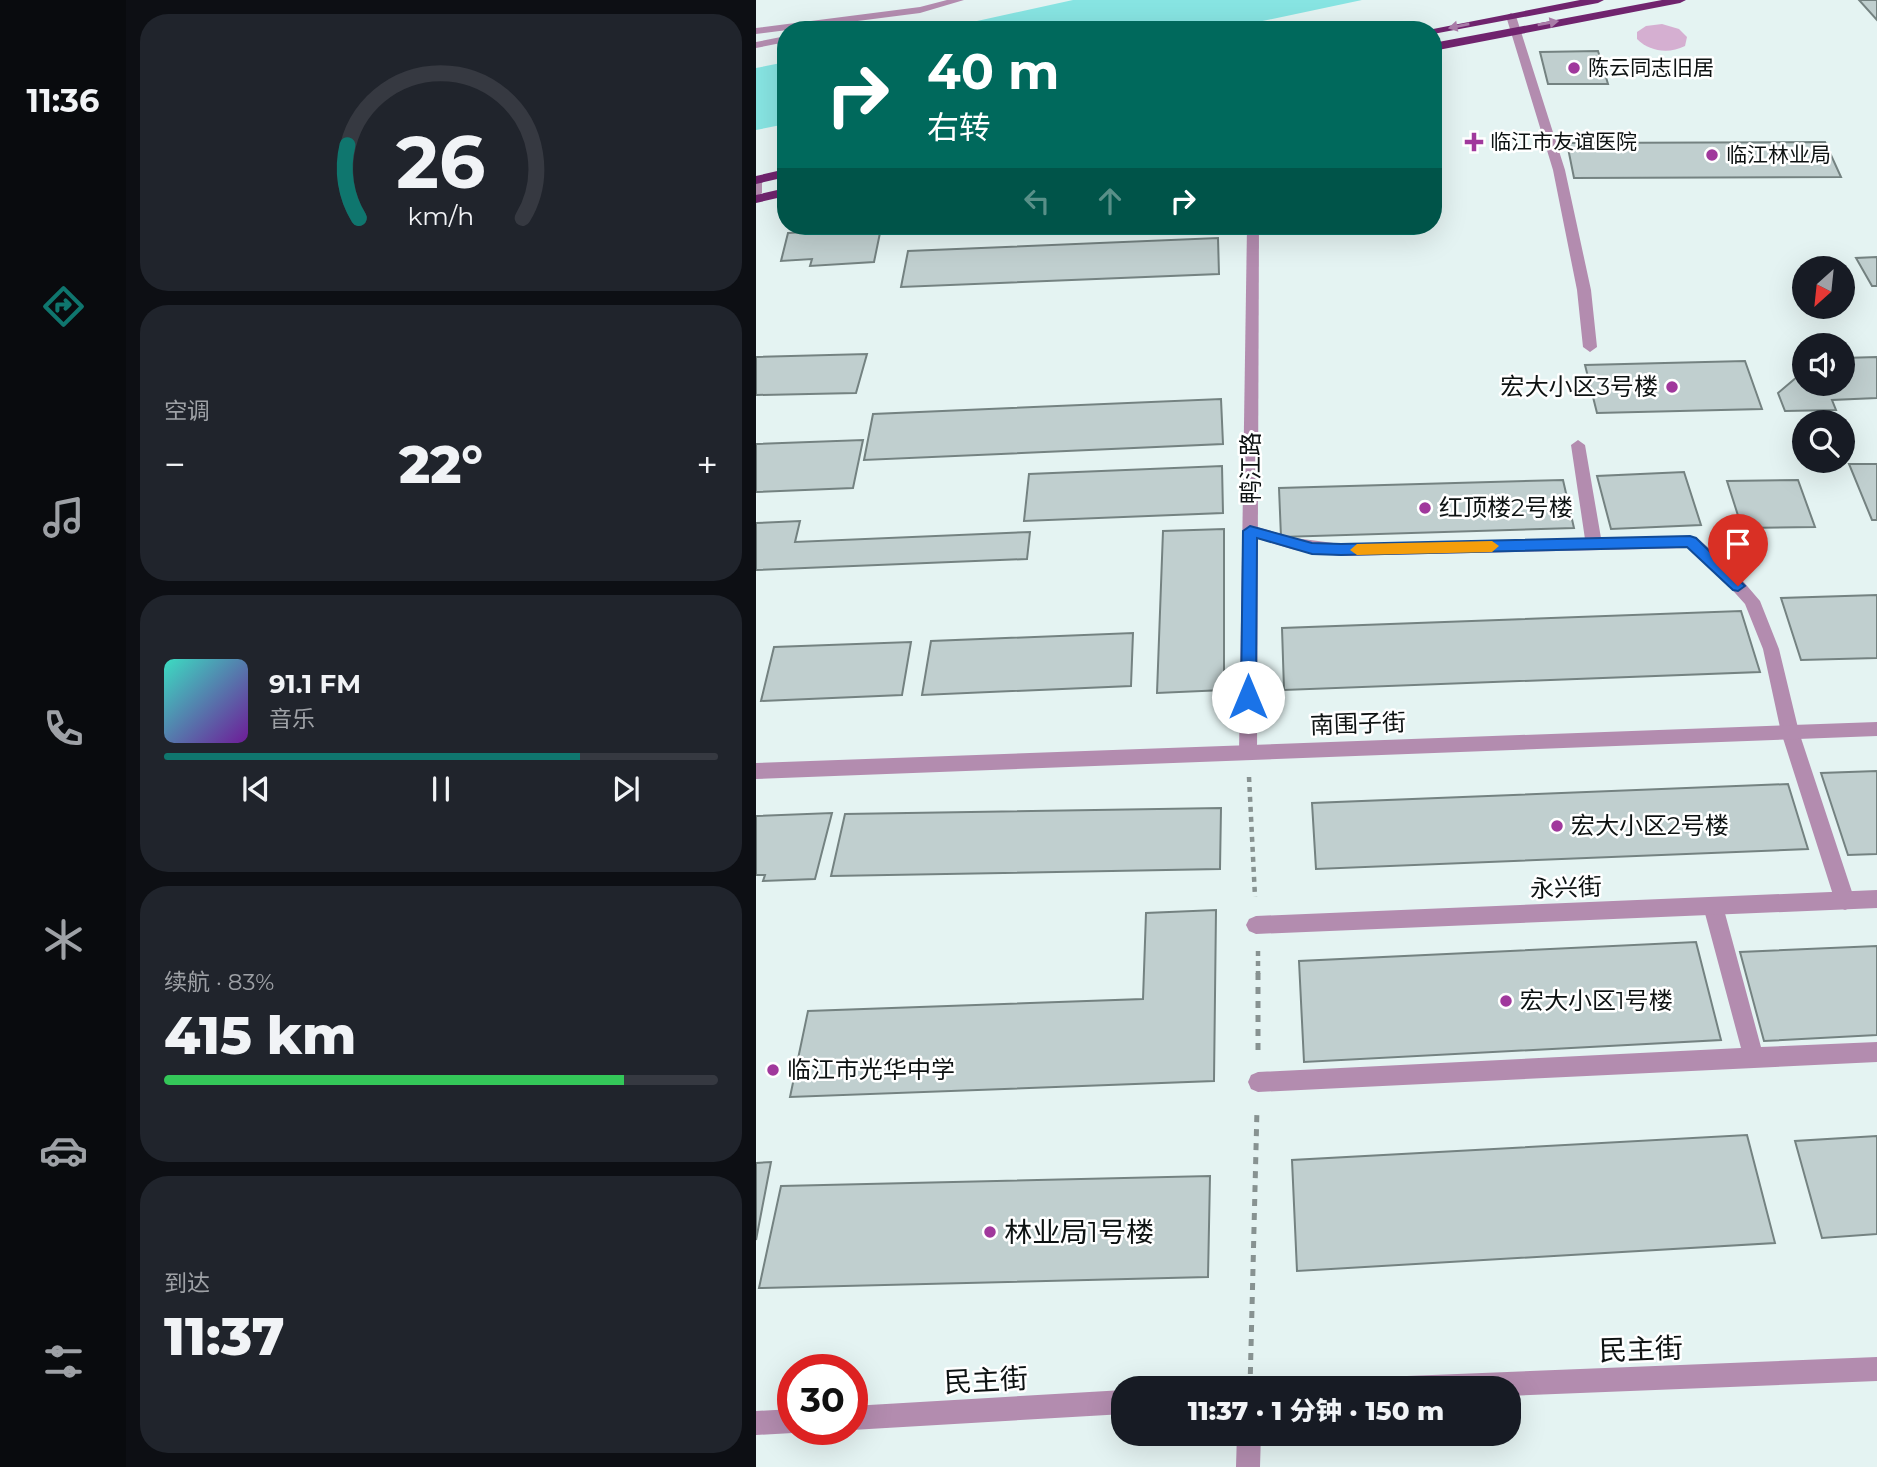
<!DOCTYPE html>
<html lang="zh">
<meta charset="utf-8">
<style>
:root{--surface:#171b24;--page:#20242c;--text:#f1f3f6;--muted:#9ea1a6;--line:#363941;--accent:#0f766e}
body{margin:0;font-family:Montserrat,"Noto Sans SC",sans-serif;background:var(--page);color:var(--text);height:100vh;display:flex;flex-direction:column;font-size:26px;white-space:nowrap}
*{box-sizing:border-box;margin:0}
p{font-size:23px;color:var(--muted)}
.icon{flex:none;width:38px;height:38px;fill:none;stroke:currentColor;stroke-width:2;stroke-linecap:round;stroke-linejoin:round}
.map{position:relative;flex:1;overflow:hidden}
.sheet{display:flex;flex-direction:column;gap:14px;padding:14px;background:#0d0f14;width:630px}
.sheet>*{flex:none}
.top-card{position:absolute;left:21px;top:21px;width:665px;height:214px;border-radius:28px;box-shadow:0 7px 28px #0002;background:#00695c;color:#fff;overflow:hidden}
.needle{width:46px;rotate:207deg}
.controls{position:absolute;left:1036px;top:256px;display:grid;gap:14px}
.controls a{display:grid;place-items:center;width:63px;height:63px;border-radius:50%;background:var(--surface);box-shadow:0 7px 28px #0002;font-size:35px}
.speed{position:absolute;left:21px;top:1354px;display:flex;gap:14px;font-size:35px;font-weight:700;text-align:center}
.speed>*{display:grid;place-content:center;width:91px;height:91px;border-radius:50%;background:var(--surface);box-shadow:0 7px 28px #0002;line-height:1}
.speed .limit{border:10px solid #d22;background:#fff;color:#111}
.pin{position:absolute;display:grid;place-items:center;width:60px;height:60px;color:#fff;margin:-72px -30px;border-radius:50% 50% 50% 0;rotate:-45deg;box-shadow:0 0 7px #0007}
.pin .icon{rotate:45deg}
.me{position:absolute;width:77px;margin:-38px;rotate:0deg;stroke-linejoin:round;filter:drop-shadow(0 0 5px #0008)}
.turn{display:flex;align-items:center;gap:24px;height:147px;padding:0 35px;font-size:32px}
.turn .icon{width:91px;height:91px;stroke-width:2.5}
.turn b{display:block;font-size:49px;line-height:60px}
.lanes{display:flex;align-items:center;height:66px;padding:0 35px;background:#0003;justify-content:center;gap:35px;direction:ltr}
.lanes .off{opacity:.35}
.big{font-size:52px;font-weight:800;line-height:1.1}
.sheet .card{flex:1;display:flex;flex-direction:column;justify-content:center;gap:10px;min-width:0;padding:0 24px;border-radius:28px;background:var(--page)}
.sheet .dial{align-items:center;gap:0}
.dial svg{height:182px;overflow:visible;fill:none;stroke:var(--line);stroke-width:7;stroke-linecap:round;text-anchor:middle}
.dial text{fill:var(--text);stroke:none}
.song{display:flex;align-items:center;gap:21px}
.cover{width:84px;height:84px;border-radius:10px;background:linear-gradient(135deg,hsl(170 70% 55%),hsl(280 70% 35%))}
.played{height:7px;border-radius:4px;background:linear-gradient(90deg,var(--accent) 75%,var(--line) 75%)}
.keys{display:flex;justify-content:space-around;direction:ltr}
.heat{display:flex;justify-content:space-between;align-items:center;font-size:38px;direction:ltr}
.charge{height:10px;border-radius:5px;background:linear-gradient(90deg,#34c759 83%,var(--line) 0)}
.trip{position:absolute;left:355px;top:1376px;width:410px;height:70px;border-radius:28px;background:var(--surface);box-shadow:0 7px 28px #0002;font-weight:800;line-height:70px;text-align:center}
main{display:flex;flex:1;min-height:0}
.tab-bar{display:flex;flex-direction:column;width:126px;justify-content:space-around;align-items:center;background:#090b0e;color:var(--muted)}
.tab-bar .icon{width:49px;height:49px}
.tab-bar .current{color:var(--accent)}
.tab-bar b{font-size:32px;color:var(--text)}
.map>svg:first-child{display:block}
.green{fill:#d5afd1}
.water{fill:#87e4e2}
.building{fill:#c0cfcf;stroke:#748281;stroke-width:2}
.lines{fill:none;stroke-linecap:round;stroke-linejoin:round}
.path-far1{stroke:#879291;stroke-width:4.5;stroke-dasharray:5 5;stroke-linecap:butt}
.path{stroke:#879291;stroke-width:5;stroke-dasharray:7 7;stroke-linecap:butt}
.service{fill:#b38caf;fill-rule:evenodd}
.minor{fill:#b38caf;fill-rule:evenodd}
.tertiary{fill:#b38caf;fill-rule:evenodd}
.trunk{fill:#70246e;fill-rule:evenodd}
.oneway{fill:#a97ca8}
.route{fill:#1a73e8;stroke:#114b97;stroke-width:2}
.slow{fill:#f59e0b}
.poi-dot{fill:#a0389c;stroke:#fff;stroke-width:2.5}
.labels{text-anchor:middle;stroke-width:5;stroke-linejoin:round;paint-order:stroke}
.far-poi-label{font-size:21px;fill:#0d1212;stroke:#fff;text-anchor:start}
.poi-label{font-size:24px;fill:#0d1212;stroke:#fff;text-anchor:start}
.street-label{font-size:24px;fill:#0d1212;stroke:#fff}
.near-poi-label{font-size:28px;fill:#0d1212;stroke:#fff;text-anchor:start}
.near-street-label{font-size:28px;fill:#0d1212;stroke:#fff}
</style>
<main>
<nav class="tab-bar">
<b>11:36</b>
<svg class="icon current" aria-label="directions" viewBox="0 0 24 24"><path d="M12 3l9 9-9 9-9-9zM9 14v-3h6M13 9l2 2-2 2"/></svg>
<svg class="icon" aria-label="music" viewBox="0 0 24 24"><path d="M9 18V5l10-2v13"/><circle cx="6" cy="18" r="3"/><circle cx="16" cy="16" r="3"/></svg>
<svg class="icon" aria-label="phone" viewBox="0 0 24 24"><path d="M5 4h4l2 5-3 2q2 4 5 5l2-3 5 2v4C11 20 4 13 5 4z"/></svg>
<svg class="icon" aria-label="climate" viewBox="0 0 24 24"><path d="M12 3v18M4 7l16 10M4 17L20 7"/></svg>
<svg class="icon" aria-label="car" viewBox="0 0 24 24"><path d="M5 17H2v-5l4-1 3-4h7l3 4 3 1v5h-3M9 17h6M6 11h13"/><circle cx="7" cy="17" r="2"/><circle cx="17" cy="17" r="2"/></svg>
<svg class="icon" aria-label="filters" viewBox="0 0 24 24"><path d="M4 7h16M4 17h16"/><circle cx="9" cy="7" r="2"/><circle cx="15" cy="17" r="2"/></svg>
</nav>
<section class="sheet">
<div class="card dial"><svg viewBox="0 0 100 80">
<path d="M14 69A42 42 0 1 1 86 69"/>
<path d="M14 69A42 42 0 0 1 9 37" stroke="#0f766e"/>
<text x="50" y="56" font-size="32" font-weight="700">26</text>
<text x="50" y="72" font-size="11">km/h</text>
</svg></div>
<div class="card"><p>空调</p>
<div class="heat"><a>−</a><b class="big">22°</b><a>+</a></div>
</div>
<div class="card">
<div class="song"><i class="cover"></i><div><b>91.1 FM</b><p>音乐</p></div></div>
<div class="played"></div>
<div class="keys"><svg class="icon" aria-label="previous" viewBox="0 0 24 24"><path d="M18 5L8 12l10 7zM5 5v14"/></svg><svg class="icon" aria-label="pause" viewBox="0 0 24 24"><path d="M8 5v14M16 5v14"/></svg><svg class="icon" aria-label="next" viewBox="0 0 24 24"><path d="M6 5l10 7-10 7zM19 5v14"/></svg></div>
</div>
<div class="card"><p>续航 · 83%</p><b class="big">415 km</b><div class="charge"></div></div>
<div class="card"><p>到达</p><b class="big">11:37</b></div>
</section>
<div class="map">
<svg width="1121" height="1467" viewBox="0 0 1121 1467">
<rect width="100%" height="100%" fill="#e4f3f2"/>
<!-- green -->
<path class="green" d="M 906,24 L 923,29 L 931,37 L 929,46 C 913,54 894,52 881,39 L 881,32 L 890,26 Z"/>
<!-- water -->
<g class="water">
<polygon points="317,0 606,0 464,30 180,30"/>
<polygon points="30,62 30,124 0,130 0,68"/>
</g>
<!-- building -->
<g class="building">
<polygon points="1103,0 1121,0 1121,20"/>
<polygon points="842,51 852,84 792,84 784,52"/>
<polygon points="1069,142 1085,177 818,178 811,143"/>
<polygon points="125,228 118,262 54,266 56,259 25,261 32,233"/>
<polygon points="462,238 463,274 145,287 152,251"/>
<polygon points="1121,257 1121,286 1116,286 1100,258"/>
<polygon points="111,354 100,393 0,395 0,357"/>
<polygon points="1121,357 1121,398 1076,400 1080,410 1029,411 1022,393 1048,371 1048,383 1087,383 1087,358"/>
<polygon points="989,361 1006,409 841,413 829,365"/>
<polygon points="465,399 467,444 108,460 117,414"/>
<polygon points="107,440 97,488 0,492 0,444"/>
<polygon points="1093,464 1121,464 1121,520 1116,520"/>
<polygon points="466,466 467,513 268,521 273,474"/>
<polygon points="928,472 945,525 855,529 841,476"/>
<polygon points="807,480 818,528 525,537 523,488"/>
<polygon points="1042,480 1059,527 986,528 971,481"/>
<polygon points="44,521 39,542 274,532 271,559 0,570 0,523"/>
<polygon points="468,529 468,690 401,693 407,531"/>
<polygon points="1121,595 1121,658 1045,660 1025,598"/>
<polygon points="985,611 1004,672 528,690 526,628"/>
<polygon points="377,633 375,686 166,695 175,641"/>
<polygon points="155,642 146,695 5,701 18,647"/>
<polygon points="1121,771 1121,854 1092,855 1065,773"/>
<polygon points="1032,784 1052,849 560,869 556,803"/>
<polygon points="465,808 464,869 75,876 89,814"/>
<polygon points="76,813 59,879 7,881 9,875 0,875 0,816"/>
<polygon points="460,910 458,1081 34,1097 52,1011 387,999 390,913"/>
<polygon points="940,942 965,1040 548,1062 543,961"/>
<polygon points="1121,946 1121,1035 1008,1041 984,952"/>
<polygon points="991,1135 1019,1243 541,1271 536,1160"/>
<polygon points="1121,1136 1121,1234 1066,1238 1039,1141"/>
<polygon points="15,1162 0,1240 0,1163"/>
<polygon points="454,1176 452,1277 3,1288 25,1186"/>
</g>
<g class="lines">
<!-- path-far1 -->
<g class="path-far1">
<polyline points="493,777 499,897"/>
<polyline points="502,951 502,974"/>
</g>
<!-- path -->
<g class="path">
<polyline points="502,973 502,1054"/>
<polyline points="494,1388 501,1109"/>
</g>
<!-- service -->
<g class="service">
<polygon points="191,0 208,0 164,13 0,34 0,28 164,7"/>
<polygon points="755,13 760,16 809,170 835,290 841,347 834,352 827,347 821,290 797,170 750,16"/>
<polygon points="30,36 30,42 0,48 0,42"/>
<polygon points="822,440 829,445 845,538 941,538 974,566 1004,601 1023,649 1043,732 1099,901 1096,907 1089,910 1082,907 1079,901 1025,732 1007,649 989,604 962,574 932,548 585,556 539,550 489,535 486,531 494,525 539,538 585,544 829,539 815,445"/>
<polygon points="957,897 964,900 967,906 1005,1047 1121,1042 1121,1062 502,1092 495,1089 492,1082 495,1075 502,1072 985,1048 947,906 950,900"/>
</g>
<!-- minor -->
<g class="minor">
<polygon points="0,176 6,180 6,193 0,197"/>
<polygon points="491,226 503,226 501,753 498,758 492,760 486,758 483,753"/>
<polygon points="1121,890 1121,908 500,934 493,931 490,925 493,919 500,916"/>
<polygon points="1121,1357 1121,1381 752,1396 752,1388 639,1388 643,1380 651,1376"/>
<polygon points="368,1390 368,1414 96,1430 95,1430 96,1406"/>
<polygon points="37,1409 37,1430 45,1430 37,1433 0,1435 0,1411"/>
<polygon points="481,1433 505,1433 504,1467 480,1467"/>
</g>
<!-- tertiary -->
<polygon class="tertiary" points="1121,722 1121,736 0,779 0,763"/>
<!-- trunk -->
<g class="trunk">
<polygon points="824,0 848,0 842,3 677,34 677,30 672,30"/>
<polygon points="906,0 930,0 924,3 677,51 677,43"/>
<polygon points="30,169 30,177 0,184 0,176"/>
<polygon points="30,188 30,196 0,203 0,195"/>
</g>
</g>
<!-- one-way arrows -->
<defs><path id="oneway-solid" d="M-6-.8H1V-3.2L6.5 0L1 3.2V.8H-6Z" transform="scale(1.75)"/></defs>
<g class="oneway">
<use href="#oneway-solid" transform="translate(792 23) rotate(-10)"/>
<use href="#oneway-solid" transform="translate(703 26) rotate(169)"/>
</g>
<!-- route -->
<polygon class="route" points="494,526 556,543 585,544 934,536 940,538 989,586 982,591 977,590 931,547 585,555 556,554 501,538 500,697 492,704 485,697 487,531"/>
<!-- slow -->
<polygon class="slow" points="736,541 743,546 736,552 601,555 594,550 601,544"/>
<!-- markers -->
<g class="poi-dot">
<circle cx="818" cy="68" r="7"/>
<path d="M714.5 131.5h7v7h7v7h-7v7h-7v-7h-7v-7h7z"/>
<circle cx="956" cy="155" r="7"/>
<circle cx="916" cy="387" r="7"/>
<circle cx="669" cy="508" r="7"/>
<circle cx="801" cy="826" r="7"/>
<circle cx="750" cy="1001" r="7"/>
<circle cx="17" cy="1070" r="7"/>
<circle cx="234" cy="1232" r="7"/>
</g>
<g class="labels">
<!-- far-poi labels -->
<g class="far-poi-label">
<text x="832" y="75">陈云同志旧居</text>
<text x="734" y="149">临江市友谊医院</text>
<text x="970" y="162">临江林业局</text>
</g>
<!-- poi labels -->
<g class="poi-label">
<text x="902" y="395" text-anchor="end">宏大小区3号楼</text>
<text x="683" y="516">红顶楼2号楼</text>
<text x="815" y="834">宏大小区2号楼</text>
<text x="764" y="1009">宏大小区1号楼</text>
<text x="31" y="1078">临江市光华中学</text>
</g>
<!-- street labels -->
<g class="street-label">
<text transform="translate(495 468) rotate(-90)" y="8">鸭江路</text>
<text transform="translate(602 724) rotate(-2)" y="8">南围子街</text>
<text transform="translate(810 888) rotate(-2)" y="8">永兴街</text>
</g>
<!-- near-poi labels -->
<g class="near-poi-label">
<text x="248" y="1242">林业局1号楼</text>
</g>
<!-- near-street labels -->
<g class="near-street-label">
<text transform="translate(885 1349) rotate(-2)" y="10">民主街</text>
<text transform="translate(230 1380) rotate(-3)" y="10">民主街</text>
</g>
</g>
</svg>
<div class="controls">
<a><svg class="needle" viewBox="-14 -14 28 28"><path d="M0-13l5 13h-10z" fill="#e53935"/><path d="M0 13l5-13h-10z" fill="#9ea1a6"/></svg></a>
<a><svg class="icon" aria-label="sound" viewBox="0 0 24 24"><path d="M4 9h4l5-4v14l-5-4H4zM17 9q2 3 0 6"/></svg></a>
<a><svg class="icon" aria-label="search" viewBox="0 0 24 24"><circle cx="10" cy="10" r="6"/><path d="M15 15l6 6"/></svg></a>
</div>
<div class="speed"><div class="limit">30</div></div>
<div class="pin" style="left:982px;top:586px;background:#d93025"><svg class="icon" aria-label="arrive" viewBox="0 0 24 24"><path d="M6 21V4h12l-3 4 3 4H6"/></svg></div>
<svg class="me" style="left:492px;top:697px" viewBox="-20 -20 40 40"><circle r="19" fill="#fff"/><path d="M0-13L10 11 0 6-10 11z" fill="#1a73e8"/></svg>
<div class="trip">11:37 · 1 分钟 · 150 m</div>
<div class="top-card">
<div class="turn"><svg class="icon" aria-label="right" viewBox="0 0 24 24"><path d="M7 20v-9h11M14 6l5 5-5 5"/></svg><div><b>40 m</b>右转</div></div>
<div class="lanes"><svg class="icon off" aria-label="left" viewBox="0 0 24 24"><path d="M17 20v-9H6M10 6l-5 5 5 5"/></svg><svg class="icon off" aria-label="ahead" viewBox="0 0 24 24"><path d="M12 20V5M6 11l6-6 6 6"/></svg><svg class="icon" aria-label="right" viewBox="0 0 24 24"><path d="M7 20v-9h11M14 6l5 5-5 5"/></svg></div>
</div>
</div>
</main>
